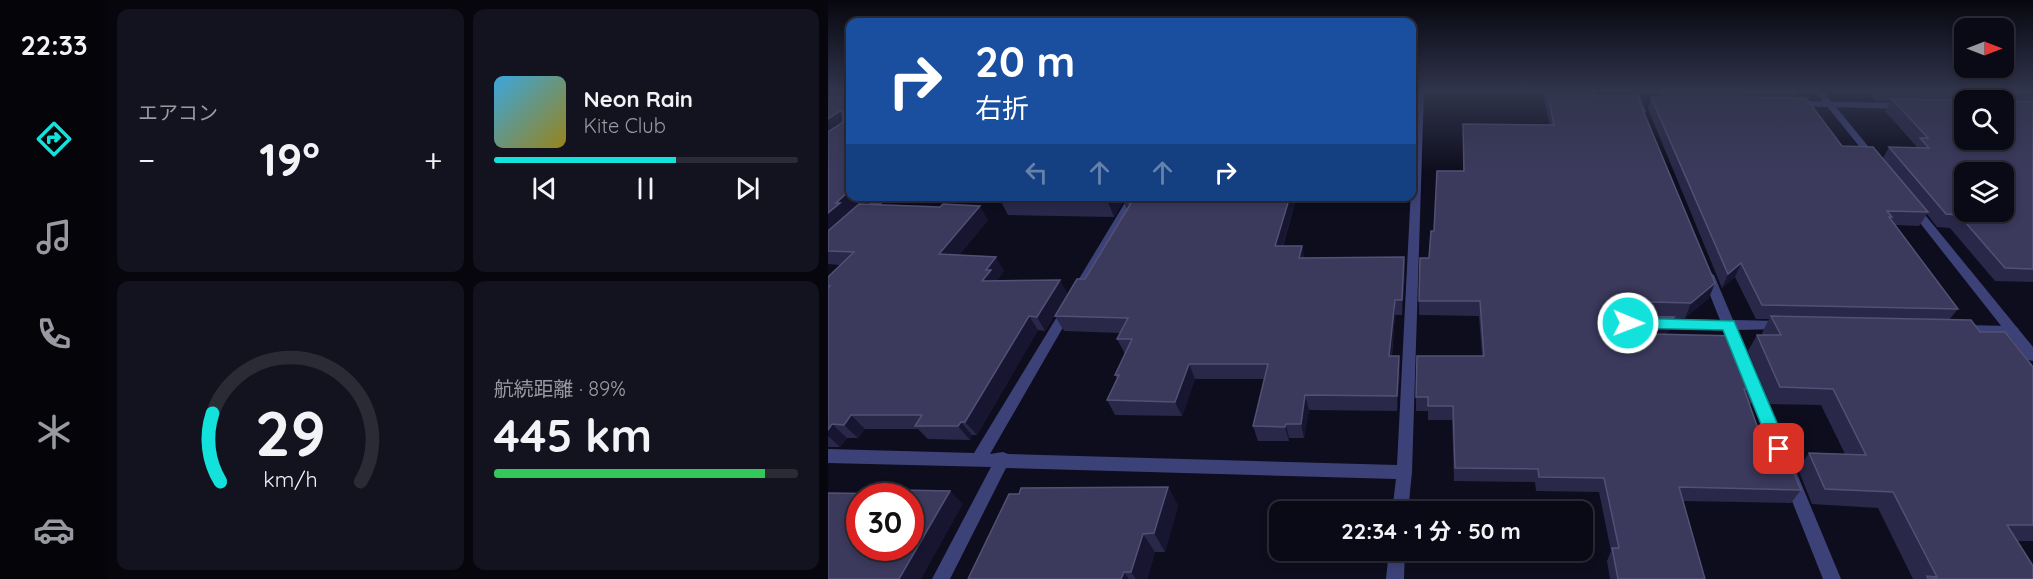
<!DOCTYPE html>
<html lang="ja">
<meta charset="utf-8">
<style>
:root{--surface:#0a0a16;--page:#13131f;--text:#f1f3f6;--muted:#999aa1;--line:#2a2b35;--accent:#13e1db}
body{margin:0;font-family:Quicksand,"Noto Sans JP",sans-serif;background:var(--page);color:var(--text);height:100vh;display:flex;flex-direction:column;font-size:22px;white-space:nowrap}
*{box-sizing:border-box;margin:0}
p{font-size:20px;color:var(--muted)}
.icon{flex:none;width:33px;height:33px;fill:none;stroke:currentColor;stroke-width:2;stroke-linecap:round;stroke-linejoin:round}
.map{position:relative;flex:1;overflow:hidden}
.sheet{display:flex;flex-direction:column;gap:9px;padding:9px;background:#06060c;width:720px}
.sheet>*{flex:none}
.hud{position:absolute;left:18px;top:18px;width:570px;height:183px;border-radius:12px;box-shadow:0 3px 9px #0003,0 0 0 2px var(--line);background:#1a4fa0;color:#fff;overflow:hidden}
.needle{width:39px;rotate:90deg}
.tools{position:absolute;left:1126px;top:18px;display:grid;gap:12px}
.tools a{display:grid;place-items:center;width:60px;height:60px;border-radius:12px;background:var(--surface);box-shadow:0 3px 9px #0003,0 0 0 2px var(--line);font-size:30px}
.speed{position:absolute;left:18px;top:483px;display:flex;gap:12px;font-size:30px;font-weight:700;text-align:center}
.speed>*{display:grid;place-content:center;width:78px;height:78px;border-radius:50%;background:var(--surface);box-shadow:0 3px 9px #0003,0 0 0 2px var(--line);line-height:1}
.speed .limit{border:9px solid #d22;background:#fff;color:#111}
.pin{position:absolute;display:grid;place-items:center;width:51px;height:51px;color:#fff;margin:-26px;border-radius:12px;box-shadow:0 3px 9px #0006}
.me{position:absolute;width:66px;margin:-33px;rotate:91deg;stroke-linejoin:round;filter:drop-shadow(0 0 4px #0008)}
.turn{display:flex;align-items:center;gap:21px;height:126px;padding:0 30px;font-size:27px}
.turn .icon{width:78px;height:78px;stroke-width:2.5}
.turn b{display:block;font-size:42px;line-height:51px}
.lanes{display:flex;align-items:center;height:57px;padding:0 30px;background:#0003;justify-content:center;gap:30px;direction:ltr}
.lanes .off{opacity:.35}
.big{font-size:45px;font-weight:700;line-height:1.1}
.sheet .widget{flex:1;display:flex;flex-direction:column;justify-content:center;gap:9px;min-width:0;padding:0 21px;border-radius:12px;background:var(--page)}
.sheet .dial{align-items:center;gap:0}
.dial svg{height:156px;overflow:visible;fill:none;stroke:var(--line);stroke-width:7;stroke-linecap:round;text-anchor:middle}
.dial text{fill:var(--text);stroke:none}
.song{display:flex;align-items:center;gap:18px}
.cover{width:72px;height:72px;border-radius:9px;background:linear-gradient(135deg,hsl(200 70% 55%),hsl(50 70% 35%))}
.played{height:6px;border-radius:3px;background:linear-gradient(90deg,var(--accent) 60%,var(--line) 60%)}
.keys{display:flex;justify-content:space-around;direction:ltr}
.heat{display:flex;justify-content:space-between;align-items:center;font-size:33px;direction:ltr}
.charge{height:9px;border-radius:4px;background:linear-gradient(90deg,#34c759 89%,var(--line) 0)}
.sheet .tiles{flex:1;display:grid;gap:9px;grid-template-columns:repeat(2,1fr)}
.trip{position:absolute;left:441px;top:501px;width:324px;height:60px;border-radius:12px;background:var(--surface);box-shadow:0 3px 9px #0003,0 0 0 2px var(--line);font-weight:700;line-height:60px;text-align:center}
main{display:flex;flex:1;min-height:0}
.tab-bar{display:flex;flex-direction:column;width:108px;justify-content:space-around;align-items:center;background:#040409;color:var(--muted)}
.tab-bar .icon{width:42px;height:42px}
.tab-bar .current{color:var(--accent)}
.tab-bar b{font-size:27px;color:var(--text)}
.map>svg:first-child{display:block}
.lines{fill:none;stroke-linecap:round;stroke-linejoin:round}
.minor{fill:#3c4278;fill-rule:evenodd}
.tertiary{fill:#3c4278;fill-rule:evenodd}
.wall{fill:#292849}
.shaded-wall{fill:#171530}
.building{fill:#3b395c;stroke:#525175;stroke-width:1.5;fill-rule:evenodd}
.route{fill:#13e1db;stroke:#0c928e;stroke-width:1.5}
</style>
<main>
<nav class="tab-bar">
<b>22:33</b>
<svg class="icon current" aria-label="directions" viewBox="0 0 24 24"><path d="M12 3l9 9-9 9-9-9zM9 14v-3h6M13 9l2 2-2 2"/></svg>
<svg class="icon" aria-label="music" viewBox="0 0 24 24"><path d="M9 18V5l10-2v13"/><circle cx="6" cy="18" r="3"/><circle cx="16" cy="16" r="3"/></svg>
<svg class="icon" aria-label="phone" viewBox="0 0 24 24"><path d="M5 4h4l2 5-3 2q2 4 5 5l2-3 5 2v4C11 20 4 13 5 4z"/></svg>
<svg class="icon" aria-label="climate" viewBox="0 0 24 24"><path d="M12 3v18M4 7l16 10M4 17L20 7"/></svg>
<svg class="icon" aria-label="car" viewBox="0 0 24 24"><path d="M5 17H2v-5l4-1 3-4h7l3 4 3 1v5h-3M9 17h6M6 11h13"/><circle cx="7" cy="17" r="2"/><circle cx="17" cy="17" r="2"/></svg>
</nav>
<section class="sheet">
<div class="tiles">
<div class="widget"><p>エアコン</p>
<div class="heat"><a>−</a><b class="big">19°</b><a>+</a></div>
</div>
<div class="widget">
<div class="song"><i class="cover"></i><div><b>Neon Rain</b><p>Kite Club</p></div></div>
<div class="played"></div>
<div class="keys"><svg class="icon" aria-label="previous" viewBox="0 0 24 24"><path d="M18 5L8 12l10 7zM5 5v14"/></svg><svg class="icon" aria-label="pause" viewBox="0 0 24 24"><path d="M8 5v14M16 5v14"/></svg><svg class="icon" aria-label="next" viewBox="0 0 24 24"><path d="M6 5l10 7-10 7zM19 5v14"/></svg></div>
</div>
<div class="widget dial"><svg viewBox="0 0 100 80">
<path d="M14 69A42 42 0 1 1 86 69"/>
<path d="M14 69A42 42 0 0 1 10 34" stroke="#13e1db"/>
<text x="50" y="56" font-size="32" font-weight="700">29</text>
<text x="50" y="72" font-size="11">km/h</text>
</svg></div>
<div class="widget"><p>航続距離 · 89%</p><b class="big">445 km</b><div class="charge"></div></div>
</div>
</section>
<div class="map">
<svg width="1205" height="579" viewBox="0 0 1205 579">
<rect width="100%" height="100%" fill="#0e0d1d"/>
<g class="lines">
<!-- minor -->
<g class="minor">
<polygon points="588,90 596,90 584,472 580,512 564,512 568,479 178,468 122,579 104,579 163,467 0,463 0,449 146,453 235,307 239,306 245,310 162,454 175,452 180,454 569,465"/>
<polygon points="801,90 809,90 818,111 817,113 811,113"/>
<polygon points="1185,90 1194,90 1205,98 1205,105"/>
<polygon points="968,101 1076,103 1080,106 1076,109 965,106 965,102"/>
<polygon points="50,196 62,196 39,217 31,217 30,215 31,213"/>
<polygon points="301,196 311,196 253,295 245,295 243,292"/>
<polygon points="880,271 886,275 905,320 952,321 956,323 958,326 956,329 909,330 918,350 916,354 906,354 896,329 825,326 823,323 825,320 829,318 892,320 874,275"/>
<polygon points="1135,325 1185,326 1190,328 1191,331 1190,334 1185,336 1135,335 1130,333 1129,330 1130,327"/>
<polygon points="923,375 928,376 930,380 1013,579 995,579 916,380 918,376"/>
<polygon points="561,550 577,550 576,579 558,579"/>
</g>
<!-- tertiary -->
<g class="tertiary">
<polygon points="986,90 994,90 1049,157 1049,161 1043,161"/>
<polygon points="1085,204 1089,205 1205,347 1205,361 1200,360 1081,209 1080,207 1081,205"/>
</g>
</g>
<!-- wall -->
<g class="wall">
<polygon points="0,90 22,90 22,196 40,196 32,204 160,220 131,255 176,271 169,280 170,281 232,280 239,294 217,331 210,330 149,435 144,435 142,440 100,439 90,429 37,429 30,438 19,438 12,447 0,447 0,277 12,265 0,264"/>
<polygon points="714,90 764,90 766,96 881,298 857,318 846,318 841,331 837,335 931,389 923,404 921,404 939,454 973,490 963,503 855,501 877,579 782,579 779,561 783,551 771,492 708,491 707,482 626,481 624,420 600,420 600,411 588,411 588,397 654,356 651,316 591,315 591,301 601,258 606,231 635,171 635,124 722,125"/>
<polygon points="829,90 967,90 968,92 966,98 1014,146 1055,158 1061,147 1087,148 1088,146 1057,111 1063,101 1048,101 1038,90 1205,90 1205,96 1201,102 1205,102 1205,282 1167,281 1122,228 1109,227 1099,214 1091,226 1067,225 1130,309 1121,320 1152,332 1205,367 1205,541 1189,541 1205,579 1085,579 1050,508 984,504 970,469 981,453 1017,454 993,405 942,404 920,351 929,335 935,335 934,333 941,319 928,319 907,277 894,288 820,109 823,97 832,97"/>
<polygon points="298,196 286,217 180,215 172,200"/>
<polygon points="299,196 469,196 455,246 474,246 476,258 576,257 577,272 574,315 567,315 564,356 571,356 572,371 569,411 481,410 476,438 461,438 461,441 430,441 425,426 436,379 367,379 354,416 287,415 279,400 289,379 287,375 297,354 289,339 292,333 236,331 227,316 257,279 299,210 296,202"/>
<polygon points="340,487 350,506 337,552 327,552 319,579 140,579"/>
</g>
<!-- shaded-wall -->
<g class="shaded-wall">
<polygon points="12,111 21,124 0,138 0,119"/>
<polygon points="22,190 22,196 40,196 0,236 0,213 8,203"/>
<polygon points="283,196 298,196 286,217 280,202"/>
<polygon points="462,196 469,196 450,261 447,246"/>
<polygon points="152,206 160,220 120,268 111,254"/>
<polygon points="474,246 476,261 471,258"/>
<polygon points="168,257 176,271 169,280 171,284 154,281 158,270"/>
<polygon points="576,257 577,272 574,315 574,300"/>
<polygon points="913,263 907,277 894,288 900,274"/>
<polygon points="232,280 239,294 217,331 209,317"/>
<polygon points="887,283 881,298 857,318 863,303"/>
<polygon points="567,300 567,315 562,371 561,356"/>
<polygon points="784,301 780,316 776,310 778,304"/>
<polygon points="201,316 210,330 149,435 137,422"/>
<polygon points="846,317 841,331 819,349 824,334"/>
<polygon points="571,356 572,371 569,411 569,396"/>
<polygon points="361,364 367,379 354,416 347,402"/>
<polygon points="477,395 481,410 476,438 473,424"/>
<polygon points="23,415 37,429 30,438 16,425"/>
<polygon points="133,422 144,435 142,440 130,426"/>
<polygon points="4,424 19,438 12,447 0,436 0,430"/>
<polygon points="458,424 461,438 461,441 457,427"/>
<polygon points="340,487 350,506 337,552 326,533"/>
<polygon points="122,491 135,504 93,579 71,579"/>
<polygon points="315,534 327,552 319,579 308,579 303,572"/>
<polygon points="296,572 301,579 293,579"/>
</g>
<!-- building -->
<g class="building">
<polygon points="16,90 22,90 22,190 8,203 12,203 0,213 0,132 15,122 15,112 12,111 0,119 0,97 14,97"/>
<polygon points="719,90 764,90 766,96 809,96 887,283 863,303 784,301 778,304 776,310 784,316 846,317 824,334 909,336 931,389 916,389 939,454 958,455 973,490 851,487 877,579 790,579 784,548 791,548 776,478 711,477 710,469 627,468 625,406 600,406 600,397 588,397 589,356 656,356 652,301 591,301 592,258 601,258 603,231 606,231 609,171 636,171 635,124 726,125"/>
<polygon points="834,90 967,90 968,92"/>
<path d="M 1098,90 L 1205,90 L 1205,92 L 1182,92 L 1182,99 L 1184,101 L 1205,102 L 1205,269 L 1177,268 L 1131,215 L 1118,214 L 1061,147 L 1101,148 L 1092,138 L 1100,138 L 1064,99 L 1144,100 L 1147,98 L 1146,91 ZM 1137,100 L 1176,100 L 1176,140 L 1137,140 ZM 1137,172 L 1176,172 L 1176,212 L 1137,212 Z"/>
<polygon points="823,97 978,98 1014,146 1045,147 1100,212 1059,211 1064,217 1061,217 1130,309 934,305 913,263 900,274"/>
<polygon points="175,196 283,196 280,202 172,200"/>
<polygon points="299,196 462,196 447,246 474,246 471,258 576,257 574,300 567,300 561,356 571,356 569,396 477,395 473,424 458,424 457,427 425,426 440,364 361,364 347,402 279,400 291,375 287,375 304,339 289,339 300,318 227,316 249,279 257,279 303,203 296,202"/>
<polygon points="31,204 112,207 115,204 152,206 111,254 168,257 158,270 163,270 154,281 232,280 209,317 201,316 137,422 133,422 130,426 87,426 94,415 23,415 16,425 4,424 0,430 0,288 2,286 0,286 0,277 26,252 0,251 0,231"/>
<polygon points="943,316 1143,320 1152,332 1177,332 1205,367 1205,525 1179,525 1205,566 1205,579 1100,579 1099,576 1109,577 1065,492 997,489 981,453 1038,455 1005,389 952,387 929,335 953,335"/>
<polygon points="340,487 326,533 315,534 303,572 296,572 293,579 140,579 181,494 191,494 193,488"/>
<path d="M 72,490 L 122,491 L 71,579 L 0,579 L 0,493 L 69,494 ZM 32,496 L 82,496 L 82,548 L 32,548 Z"/>
</g>
<!-- sky -->
<linearGradient id="sky" x2="0" y2="1"><stop stop-color="#080710"/><stop offset="0.53" stop-color="#30354c"/><stop offset="1" stop-color="#30354c" stop-opacity="0"/></linearGradient>
<rect width="1205" height="171" fill="url(#sky)"/>
<!-- route -->
<polygon class="route" points="800,318 906,321 960,449 957,454 951,456 945,454 895,330 800,328 793,323"/>
</svg>
<div class="tools">
<a><svg class="needle" viewBox="-14 -14 28 28"><path d="M0-13l5 13h-10z" fill="#e53935"/><path d="M0 13l5-13h-10z" fill="#999aa1"/></svg></a>
<a><svg class="icon" aria-label="search" viewBox="0 0 24 24"><circle cx="10" cy="10" r="6"/><path d="M15 15l6 6"/></svg></a>
<a><svg class="icon" aria-label="layers" viewBox="0 0 24 24"><path d="M12 4l9 5-9 5-9-5zM3 14l9 5 9-5"/></svg></a>
</div>
<div class="speed"><div class="limit">30</div></div>
<div class="pin" style="left:951px;top:449px;background:#d93025"><svg class="icon" aria-label="arrive" viewBox="0 0 24 24"><path d="M6 21V4h12l-3 4 3 4H6"/></svg></div>
<svg class="me" style="left:800px;top:323px" viewBox="-20 -20 40 40"><circle r="17" fill="#13e1db" stroke="#fff" stroke-width="3"/><path d="M0-11L8 9 0 5-8 9z" fill="#fff"/></svg>
<div class="trip">22:34 · 1 分 · 50 m</div>
<div class="hud">
<div class="turn"><svg class="icon" aria-label="right" viewBox="0 0 24 24"><path d="M7 20v-9h11M14 6l5 5-5 5"/></svg><div><b>20 m</b>右折</div></div>
<div class="lanes"><svg class="icon off" aria-label="left" viewBox="0 0 24 24"><path d="M17 20v-9H6M10 6l-5 5 5 5"/></svg><svg class="icon off" aria-label="ahead" viewBox="0 0 24 24"><path d="M12 20V5M6 11l6-6 6 6"/></svg><svg class="icon off" aria-label="ahead" viewBox="0 0 24 24"><path d="M12 20V5M6 11l6-6 6 6"/></svg><svg class="icon" aria-label="right" viewBox="0 0 24 24"><path d="M7 20v-9h11M14 6l5 5-5 5"/></svg></div>
</div>
</div>
</main>
